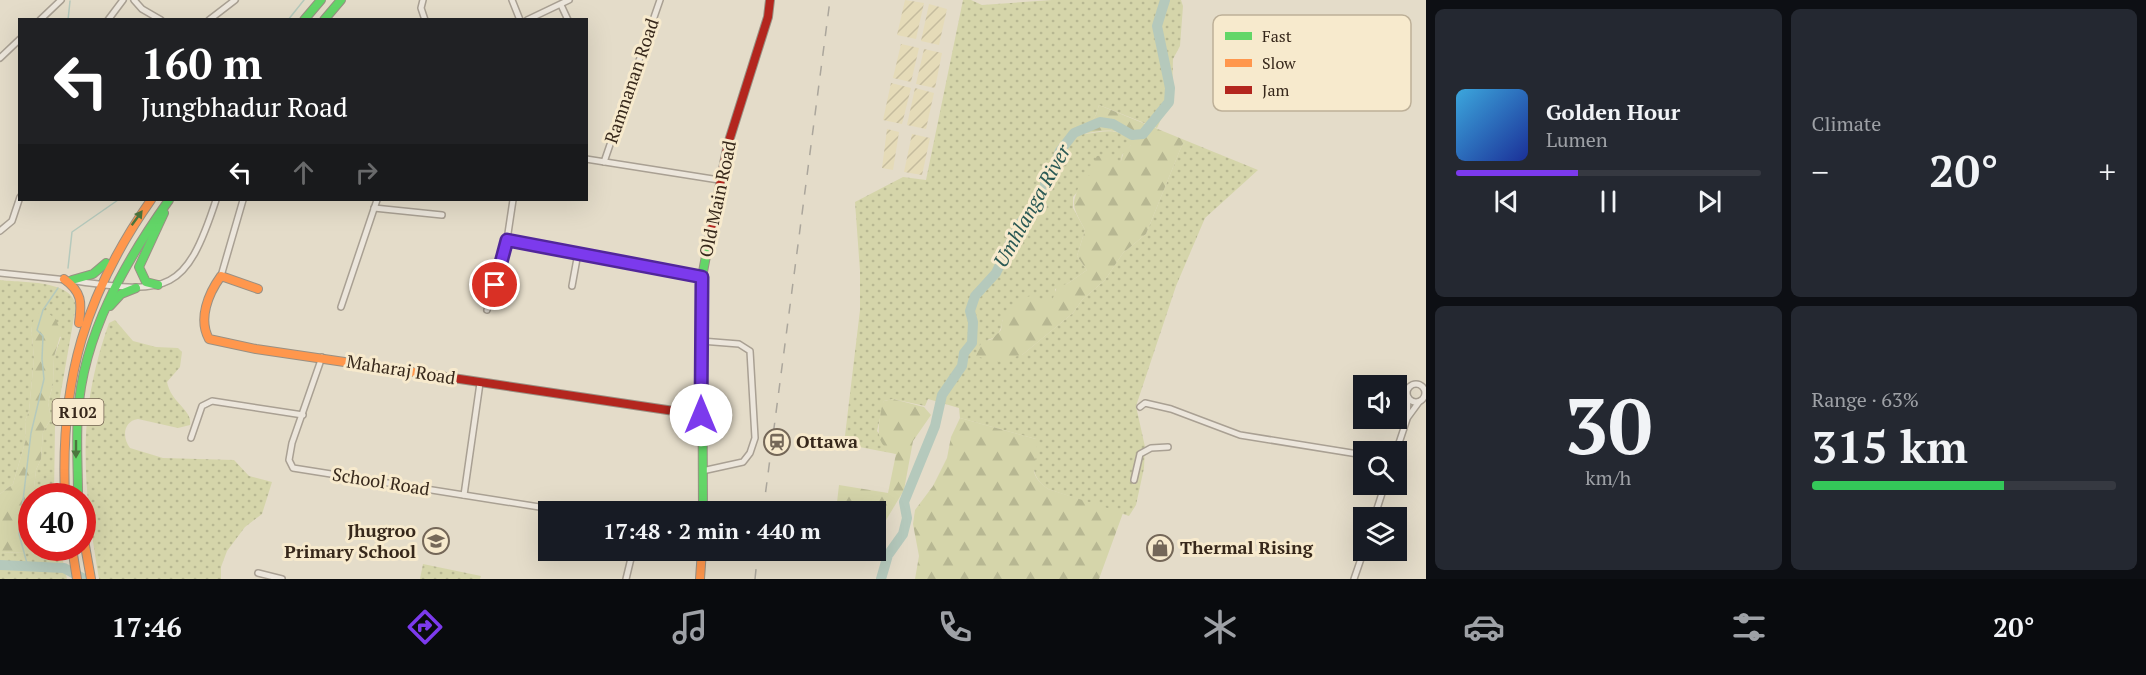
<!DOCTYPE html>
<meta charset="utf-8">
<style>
:root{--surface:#171b24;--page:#242831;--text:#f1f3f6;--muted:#9ea1a6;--line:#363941;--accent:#7c3aed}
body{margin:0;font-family:"PT Serif",serif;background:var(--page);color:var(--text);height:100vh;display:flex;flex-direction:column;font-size:22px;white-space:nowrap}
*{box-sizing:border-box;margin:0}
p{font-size:20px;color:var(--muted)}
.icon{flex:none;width:33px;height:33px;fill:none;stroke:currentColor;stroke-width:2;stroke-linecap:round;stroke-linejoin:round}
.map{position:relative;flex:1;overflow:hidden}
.sheet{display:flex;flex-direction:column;gap:9px;padding:9px;background:#0d0f14;width:720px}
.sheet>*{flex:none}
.hud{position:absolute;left:18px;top:18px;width:570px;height:183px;border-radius:0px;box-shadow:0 6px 24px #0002;background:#202124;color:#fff;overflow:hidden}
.fabs{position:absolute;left:1353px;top:375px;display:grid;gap:12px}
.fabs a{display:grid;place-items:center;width:54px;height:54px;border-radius:0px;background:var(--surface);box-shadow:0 6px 24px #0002;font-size:30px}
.speed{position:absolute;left:18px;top:483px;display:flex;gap:12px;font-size:30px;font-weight:700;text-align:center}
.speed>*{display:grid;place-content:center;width:78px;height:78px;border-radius:50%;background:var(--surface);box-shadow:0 6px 24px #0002;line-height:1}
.speed .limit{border:9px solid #d22;background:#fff;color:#111}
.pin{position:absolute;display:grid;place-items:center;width:51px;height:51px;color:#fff;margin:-26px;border:3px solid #fff;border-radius:50%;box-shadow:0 2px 6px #0007}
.me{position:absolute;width:66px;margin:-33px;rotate:0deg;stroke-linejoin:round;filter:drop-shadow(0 0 4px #0008)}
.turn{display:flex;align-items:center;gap:21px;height:126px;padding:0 24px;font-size:27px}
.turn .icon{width:78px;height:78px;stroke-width:2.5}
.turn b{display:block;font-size:42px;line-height:51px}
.lanes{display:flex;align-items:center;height:57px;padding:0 24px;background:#0003;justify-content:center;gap:30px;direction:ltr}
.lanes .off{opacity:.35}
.big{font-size:45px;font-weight:700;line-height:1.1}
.sheet .widget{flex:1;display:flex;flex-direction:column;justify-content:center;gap:9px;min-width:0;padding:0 21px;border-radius:9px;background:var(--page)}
.sheet .dial{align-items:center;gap:0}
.dial b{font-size:78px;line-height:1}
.song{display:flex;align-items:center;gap:18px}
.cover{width:72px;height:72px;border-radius:9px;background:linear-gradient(135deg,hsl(200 70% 55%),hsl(230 70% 35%))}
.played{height:6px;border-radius:3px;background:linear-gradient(90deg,var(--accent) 40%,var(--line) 40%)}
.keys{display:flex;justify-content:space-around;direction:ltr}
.heat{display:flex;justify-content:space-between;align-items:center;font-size:33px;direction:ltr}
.charge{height:9px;border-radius:4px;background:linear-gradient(90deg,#34c759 63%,var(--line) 0)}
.sheet .tiles{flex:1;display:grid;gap:9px;grid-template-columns:repeat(2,1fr)}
.trip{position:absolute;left:538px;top:501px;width:348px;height:60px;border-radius:0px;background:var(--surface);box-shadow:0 6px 24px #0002;font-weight:700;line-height:60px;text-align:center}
.tab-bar{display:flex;height:96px;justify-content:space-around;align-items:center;background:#090b0e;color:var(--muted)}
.tab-bar .icon{width:42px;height:42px}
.tab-bar .selected{color:var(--accent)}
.tab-bar b{font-size:27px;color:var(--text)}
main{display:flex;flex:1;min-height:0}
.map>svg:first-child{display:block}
.farmland{fill:url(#farmland-furrows)}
.grass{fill:url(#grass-dots)}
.forest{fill:url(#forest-firs)}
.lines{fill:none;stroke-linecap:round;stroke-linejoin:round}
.stream{stroke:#b5c9bc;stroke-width:1.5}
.river{stroke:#b5c9bc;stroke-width:10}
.street-casing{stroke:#a9a093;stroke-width:8}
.fast-casing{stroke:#999083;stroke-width:10}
.slow-casing{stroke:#999083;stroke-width:10}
.jam-casing{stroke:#999083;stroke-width:10}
.street{stroke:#ece6dc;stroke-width:5}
.fast{stroke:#63d668;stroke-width:8}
.slow{stroke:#ff974d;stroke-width:8}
.jam{stroke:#b3261e;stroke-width:8}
.rail{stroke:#aba69c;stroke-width:1.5;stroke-dasharray:10 10;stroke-linecap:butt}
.oneway{fill:#4b763e}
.route-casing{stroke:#51269a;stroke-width:15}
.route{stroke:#7c3aed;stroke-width:10}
.labels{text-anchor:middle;stroke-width:6;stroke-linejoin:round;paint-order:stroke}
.shield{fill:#f7eacd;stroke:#716250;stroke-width:1.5}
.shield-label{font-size:16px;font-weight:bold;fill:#37281b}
.street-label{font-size:18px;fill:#37281b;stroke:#f7eacd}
.poi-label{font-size:18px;font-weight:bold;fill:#37281b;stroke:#f7eacd;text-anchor:start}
.water-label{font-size:20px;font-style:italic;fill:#295854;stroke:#f7eacd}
.key{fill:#f7eacd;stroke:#bdb098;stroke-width:1.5}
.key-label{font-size:16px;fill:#37281b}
</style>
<main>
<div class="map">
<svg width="1426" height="579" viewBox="0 0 1426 579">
<defs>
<pattern id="farmland-furrows" width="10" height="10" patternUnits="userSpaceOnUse" patternTransform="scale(1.5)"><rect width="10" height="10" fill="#e5dbb8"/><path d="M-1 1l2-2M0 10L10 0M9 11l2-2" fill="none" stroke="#c5bc9e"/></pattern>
<pattern id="grass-dots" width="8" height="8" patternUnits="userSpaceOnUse" patternTransform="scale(1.5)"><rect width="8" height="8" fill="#d5d5aa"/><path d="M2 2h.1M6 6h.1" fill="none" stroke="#b7b792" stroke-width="1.8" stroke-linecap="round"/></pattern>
<pattern id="forest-firs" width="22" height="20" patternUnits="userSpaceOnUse" patternTransform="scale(1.5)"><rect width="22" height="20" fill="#d5d5aa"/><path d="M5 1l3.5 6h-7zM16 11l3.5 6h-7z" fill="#b7b792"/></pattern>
</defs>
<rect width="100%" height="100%" fill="#e4dcc9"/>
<!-- farmland -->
<g class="farmland">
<polygon points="905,0 924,3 916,39 897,35"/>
<polygon points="929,4 947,9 939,45 921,41"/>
<polygon points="901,44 919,48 911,82 893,78"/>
<polygon points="924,49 942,53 935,88 916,84"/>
<polygon points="891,83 911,88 902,124 883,120"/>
<polygon points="915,88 934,93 926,129 907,125"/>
<polygon points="887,129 899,132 893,170 882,168"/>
<polygon points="912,134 930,138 922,175 904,172"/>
</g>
<!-- grass -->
<g class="grass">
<path d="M 963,0 L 971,0 L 982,5 L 1052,0 L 1181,0 L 1183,6 L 1180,46 L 1173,59 L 1172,95 L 1157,128 L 1099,105 L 1096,115 L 1084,134 C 1102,133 1116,126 1131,140 L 1131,145 L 1122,155 L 1121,161 L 1091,176 L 1073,197 L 1073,208 L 1085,230 L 1077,256 L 1087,270 L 1067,284 L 1055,289 L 1055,298 L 1052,301 L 1002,320 C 1003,329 996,339 987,340 L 1022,355 L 1073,313 L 1082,300 L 1105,280 L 1123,253 L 1146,234 L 1182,145 L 1187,141 L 1258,170 L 1205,218 L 1176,286 L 1136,406 L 1145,447 L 1144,468 L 1136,505 L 1129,516 L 1048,489 C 1027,474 1035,462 1036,439 L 960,418 L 959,408 L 928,399 L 925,406 L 893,399 L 884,401 L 877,431 L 896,454 L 844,444 L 860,310 L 860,271 L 855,202 L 903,177 L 926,180 Z"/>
<path d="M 0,280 C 21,283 72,279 76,306 L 55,426 L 54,496 L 37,496 L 34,488 L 36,470 L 41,459 L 43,432 L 51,419 L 48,402 L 53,385 L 54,357 L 61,337 L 31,326 L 34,358 L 29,411 L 25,421 L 26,439 L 13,484 L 0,494 Z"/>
<path d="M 115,320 L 133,341 L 156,347 L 178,348 L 182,352 L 180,367 L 167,382 C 171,403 193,410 190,425 L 178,428 L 138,419 C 123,421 122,438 130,448 L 163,458 L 234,460 L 249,476 L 272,482 L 262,514 L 245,527 L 227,551 L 221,567 L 221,579 L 99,579 C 83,484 76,416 109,323 Z"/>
<polygon points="27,552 63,561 67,579 0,579 0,553"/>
<polygon points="423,564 481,576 480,579 420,579"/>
</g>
<!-- forest -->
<g class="forest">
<path d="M 1099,105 L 1187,141 L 1182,145 L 1146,234 L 1123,253 L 1105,280 L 1082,300 L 1073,313 L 1022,355 L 996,362 L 976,356 L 981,343 L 992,339 L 1001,330 L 1003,315 L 1021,299 L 1033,295 L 1039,301 L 1047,298 L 1052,301 L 1057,286 L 1067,284 L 1087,270 L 1077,256 L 1085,230 C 1069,199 1073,208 1081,178 L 1091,175 L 1092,165 L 1097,156 L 1108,155 L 1113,163 L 1121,161 L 1124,151 L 1131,145 L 1131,140 C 1116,126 1101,131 1083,134 L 1096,115 Z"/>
<polygon points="45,311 56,319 61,333 54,357 53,385 48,402 51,419 43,432 41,459 36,470 34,488 37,496 32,496 32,548 61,548 63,561 27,552 0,553 0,494 13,484 26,439 25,421 29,411 34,358 31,326 36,314"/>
<path d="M 893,399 L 924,407 L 931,415 L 913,441 L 904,490 L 879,532 L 876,532 L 876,512 L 836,511 L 839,485 L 888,493 L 896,454 C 872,444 879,426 882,405 L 884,401 Z"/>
<path d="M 960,418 L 1036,439 C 1041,463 1022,470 1048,489 L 1123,513 L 1099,579 L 915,579 L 919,556 L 913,524 L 915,510 L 933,486 L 947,458 L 951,437 Z"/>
</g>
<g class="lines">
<!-- stream -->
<g class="stream">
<polyline points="68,20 70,1"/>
<polyline points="288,20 304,0"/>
<polyline points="68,268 72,232 118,200"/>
<polyline points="28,567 19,534 31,433 44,379 42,359 43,336 37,330 43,310 58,288"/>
</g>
<!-- river -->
<g class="river">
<polyline points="0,565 64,568 84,579"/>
<polyline points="881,579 888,555 903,534 907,518 904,502 935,426 942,395 962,366 964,353 972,343 973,322 970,311 975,296 996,273 1019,224 1037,206 1045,191 1045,179 1053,170 1060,151 1074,133 1100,122 1113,124 1132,135 1143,134 1169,102 1170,88 1157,26 1165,0"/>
</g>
<defs>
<g id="street">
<polyline points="134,0 142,9 161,20"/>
<polyline points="423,0 421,8 425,20"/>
<polyline points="512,0 520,20"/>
<polyline points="561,5 568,20"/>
<polyline points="40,20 61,0"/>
<polyline points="108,20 123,0"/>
<polyline points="209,20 235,0"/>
<polyline points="527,20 569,0"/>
<polyline points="0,58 20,39"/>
<polyline points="586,159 719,180"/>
<polyline points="604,162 660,0"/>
<polyline points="374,208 442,215"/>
<polyline points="0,231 12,221 20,197"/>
<polyline points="507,240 702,277"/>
<polyline points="0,273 67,280"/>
<polyline points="221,276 243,200"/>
<path d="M 76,281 C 169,295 186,292 216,200"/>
<polyline points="572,286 578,253"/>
<polyline points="341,307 377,200"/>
<polyline points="487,310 507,240 513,200"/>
<polyline points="701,341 739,344 750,351 755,438 750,453 743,462 702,471"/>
<polyline points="322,357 292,443 289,460 293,468 571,512"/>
<circle cx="1416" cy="393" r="9"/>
<polyline points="1140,407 1145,403 1171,409 1240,435 1364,455"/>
<polyline points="1408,417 1419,402"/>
<polyline points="191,438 202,406 212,401 303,415"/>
<polyline points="1396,452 1407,419 1408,398"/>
<polyline points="1134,480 1140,454 1151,448 1168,447"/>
<polyline points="464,495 480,383"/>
<polyline points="1374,518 1385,484"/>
<polyline points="258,573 282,579"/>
<polyline points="626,579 633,550"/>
<polyline points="1354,579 1364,550"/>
</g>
<g id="fast">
<polyline points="304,20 321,0"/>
<polyline points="324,20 341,0"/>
<polyline points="72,280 93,274 106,263"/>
<polyline points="158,285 146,282 139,267 164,213"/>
<polyline points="110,306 121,294 136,288"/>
<path d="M 78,496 C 78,469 76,440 78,413 C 83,335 125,262 169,200"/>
<polyline points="703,512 702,277 710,235"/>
</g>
<g id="slow">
<path d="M 64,279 C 82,292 82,302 79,323"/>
<path d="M 258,289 L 221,276 C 208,294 198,319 209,339 L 256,349 L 426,374"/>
<path d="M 65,496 C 60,381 85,294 151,200"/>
<polyline points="82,529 91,579"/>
<polyline points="72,548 77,579"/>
<polyline points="700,579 702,550"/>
</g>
<g id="jam">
<polyline points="710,235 728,144 768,17 770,0"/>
<polyline points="426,374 701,415"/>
</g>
</defs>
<!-- street casing -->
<use href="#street" class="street-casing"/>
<!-- fast casing -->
<use href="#fast" class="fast-casing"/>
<!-- slow casing -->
<use href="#slow" class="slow-casing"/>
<!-- jam casing -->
<use href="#jam" class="jam-casing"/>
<!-- street -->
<use href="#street" class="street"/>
<!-- fast -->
<use href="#fast" class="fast"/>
<!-- slow -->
<use href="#slow" class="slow"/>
<!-- jam -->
<use href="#jam" class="jam"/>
<!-- rail -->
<g class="rail">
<polyline points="763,512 830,0"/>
<polyline points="755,579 758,550"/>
</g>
</g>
<!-- one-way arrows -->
<defs><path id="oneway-solid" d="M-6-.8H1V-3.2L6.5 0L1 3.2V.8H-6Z" transform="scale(1.5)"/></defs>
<g class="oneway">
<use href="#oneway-solid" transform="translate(137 218) rotate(-54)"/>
<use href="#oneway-solid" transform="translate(76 449) rotate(90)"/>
</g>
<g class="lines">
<defs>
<polyline id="route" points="495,285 507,240 702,277 701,415"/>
</defs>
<!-- route casing -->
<use href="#route" class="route-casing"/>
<!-- route -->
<use href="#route" class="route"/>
</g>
<!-- icons -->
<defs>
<symbol id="station-ring" viewBox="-11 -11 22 22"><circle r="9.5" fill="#f7eacd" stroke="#746758" stroke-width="1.5"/><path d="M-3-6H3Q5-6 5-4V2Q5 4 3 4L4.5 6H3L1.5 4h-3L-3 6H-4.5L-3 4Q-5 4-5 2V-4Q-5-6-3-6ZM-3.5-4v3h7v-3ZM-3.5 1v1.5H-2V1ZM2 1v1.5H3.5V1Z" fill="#746758"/></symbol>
<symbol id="school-ring" viewBox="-11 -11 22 22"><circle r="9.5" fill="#f7eacd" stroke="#746758" stroke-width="1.5"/><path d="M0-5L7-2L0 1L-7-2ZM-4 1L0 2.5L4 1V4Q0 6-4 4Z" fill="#746758"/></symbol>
<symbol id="shop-ring" viewBox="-11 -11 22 22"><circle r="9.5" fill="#f7eacd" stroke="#746758" stroke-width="1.5"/><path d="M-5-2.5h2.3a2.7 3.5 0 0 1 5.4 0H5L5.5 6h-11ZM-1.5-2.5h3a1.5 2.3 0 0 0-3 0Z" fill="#746758"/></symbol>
</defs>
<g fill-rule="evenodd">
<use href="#station-ring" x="762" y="427" width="30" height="30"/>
<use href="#school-ring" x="421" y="526" width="30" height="30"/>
<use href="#shop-ring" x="1145" y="533" width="30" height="30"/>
</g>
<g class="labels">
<!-- shield labels -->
<rect class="shield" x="52.5" y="399" width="51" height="26" rx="4.5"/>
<g class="shield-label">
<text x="78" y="418">R102</text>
</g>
<!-- street labels -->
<g class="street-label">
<text transform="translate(632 81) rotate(-71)" y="6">Ramnanan Road</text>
<text transform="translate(718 199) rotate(-78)" y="6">Old Main Road</text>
<text transform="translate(401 370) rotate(9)" y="6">Maharaj Road</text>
<text transform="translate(381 482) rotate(9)" y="6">School Road</text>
</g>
<!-- poi labels -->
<g class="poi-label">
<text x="796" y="448">Ottawa</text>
<text x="416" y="537" text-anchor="end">Jhugroo<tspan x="416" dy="21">Primary School</tspan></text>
<text x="1180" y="554">Thermal Rising</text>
</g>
<!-- water labels -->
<g class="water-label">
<text transform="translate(1032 206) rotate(-61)" y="7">Umhlanga River</text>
</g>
</g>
<!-- legend -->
<rect x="1213" y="15" width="198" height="96" rx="9" class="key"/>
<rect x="1225" y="32" width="27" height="8" fill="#63d668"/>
<rect x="1225" y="59" width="27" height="8" fill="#ff974d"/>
<rect x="1225" y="86" width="27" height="8" fill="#b3261e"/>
<g class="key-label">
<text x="1262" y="42">Fast</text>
<text x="1262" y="69">Slow</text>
<text x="1262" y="96">Jam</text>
</g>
</svg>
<div class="fabs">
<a><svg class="icon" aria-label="sound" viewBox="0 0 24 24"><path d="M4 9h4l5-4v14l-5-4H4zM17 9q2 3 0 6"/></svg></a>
<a><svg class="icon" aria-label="search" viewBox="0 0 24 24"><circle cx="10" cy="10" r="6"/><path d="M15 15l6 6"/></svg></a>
<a><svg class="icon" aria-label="layers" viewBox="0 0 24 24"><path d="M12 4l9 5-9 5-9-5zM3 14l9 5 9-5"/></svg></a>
</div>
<div class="speed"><div class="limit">40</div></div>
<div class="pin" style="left:495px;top:285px;background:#d93025"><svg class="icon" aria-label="arrive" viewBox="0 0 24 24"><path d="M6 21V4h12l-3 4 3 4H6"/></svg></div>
<svg class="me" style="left:701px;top:415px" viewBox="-20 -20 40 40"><circle r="19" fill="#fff"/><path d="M0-13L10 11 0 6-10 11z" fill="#7c3aed"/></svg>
<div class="trip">17:48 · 2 min · 440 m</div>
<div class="hud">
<div class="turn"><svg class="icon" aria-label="left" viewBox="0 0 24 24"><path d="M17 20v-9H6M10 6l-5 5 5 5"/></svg><div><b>160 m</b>Jungbhadur Road</div></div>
<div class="lanes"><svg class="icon" aria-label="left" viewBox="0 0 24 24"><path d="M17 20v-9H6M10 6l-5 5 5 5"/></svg><svg class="icon off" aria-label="ahead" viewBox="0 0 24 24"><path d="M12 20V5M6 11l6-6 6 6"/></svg><svg class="icon off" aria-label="right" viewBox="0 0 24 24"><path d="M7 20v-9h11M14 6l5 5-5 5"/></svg></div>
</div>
</div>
<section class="sheet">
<div class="tiles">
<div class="widget">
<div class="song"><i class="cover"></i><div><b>Golden Hour</b><p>Lumen</p></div></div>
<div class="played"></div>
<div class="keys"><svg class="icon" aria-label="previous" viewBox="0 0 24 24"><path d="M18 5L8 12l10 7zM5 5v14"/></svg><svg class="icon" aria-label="pause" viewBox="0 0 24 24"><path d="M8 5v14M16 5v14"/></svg><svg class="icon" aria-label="next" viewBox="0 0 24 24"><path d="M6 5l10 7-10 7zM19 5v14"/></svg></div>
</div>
<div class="widget"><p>Climate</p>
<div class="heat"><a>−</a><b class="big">20°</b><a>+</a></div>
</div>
<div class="widget dial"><b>30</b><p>km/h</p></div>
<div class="widget"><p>Range · 63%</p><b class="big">315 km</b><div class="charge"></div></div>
</div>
</section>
</main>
<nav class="tab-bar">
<b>17:46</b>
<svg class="icon selected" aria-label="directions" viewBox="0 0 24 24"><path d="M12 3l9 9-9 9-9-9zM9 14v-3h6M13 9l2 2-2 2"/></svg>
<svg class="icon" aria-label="music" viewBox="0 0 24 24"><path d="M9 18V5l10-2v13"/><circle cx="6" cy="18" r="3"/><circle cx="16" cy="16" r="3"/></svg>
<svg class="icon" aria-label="phone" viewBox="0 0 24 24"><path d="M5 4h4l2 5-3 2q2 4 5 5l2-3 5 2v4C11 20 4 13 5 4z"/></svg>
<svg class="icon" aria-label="climate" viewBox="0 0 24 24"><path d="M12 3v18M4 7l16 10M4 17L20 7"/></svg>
<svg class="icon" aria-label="car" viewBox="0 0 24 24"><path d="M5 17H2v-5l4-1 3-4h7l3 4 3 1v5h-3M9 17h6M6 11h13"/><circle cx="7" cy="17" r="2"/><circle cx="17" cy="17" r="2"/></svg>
<svg class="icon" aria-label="filters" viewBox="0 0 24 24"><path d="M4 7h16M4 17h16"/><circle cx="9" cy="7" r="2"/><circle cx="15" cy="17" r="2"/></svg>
<b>20°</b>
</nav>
